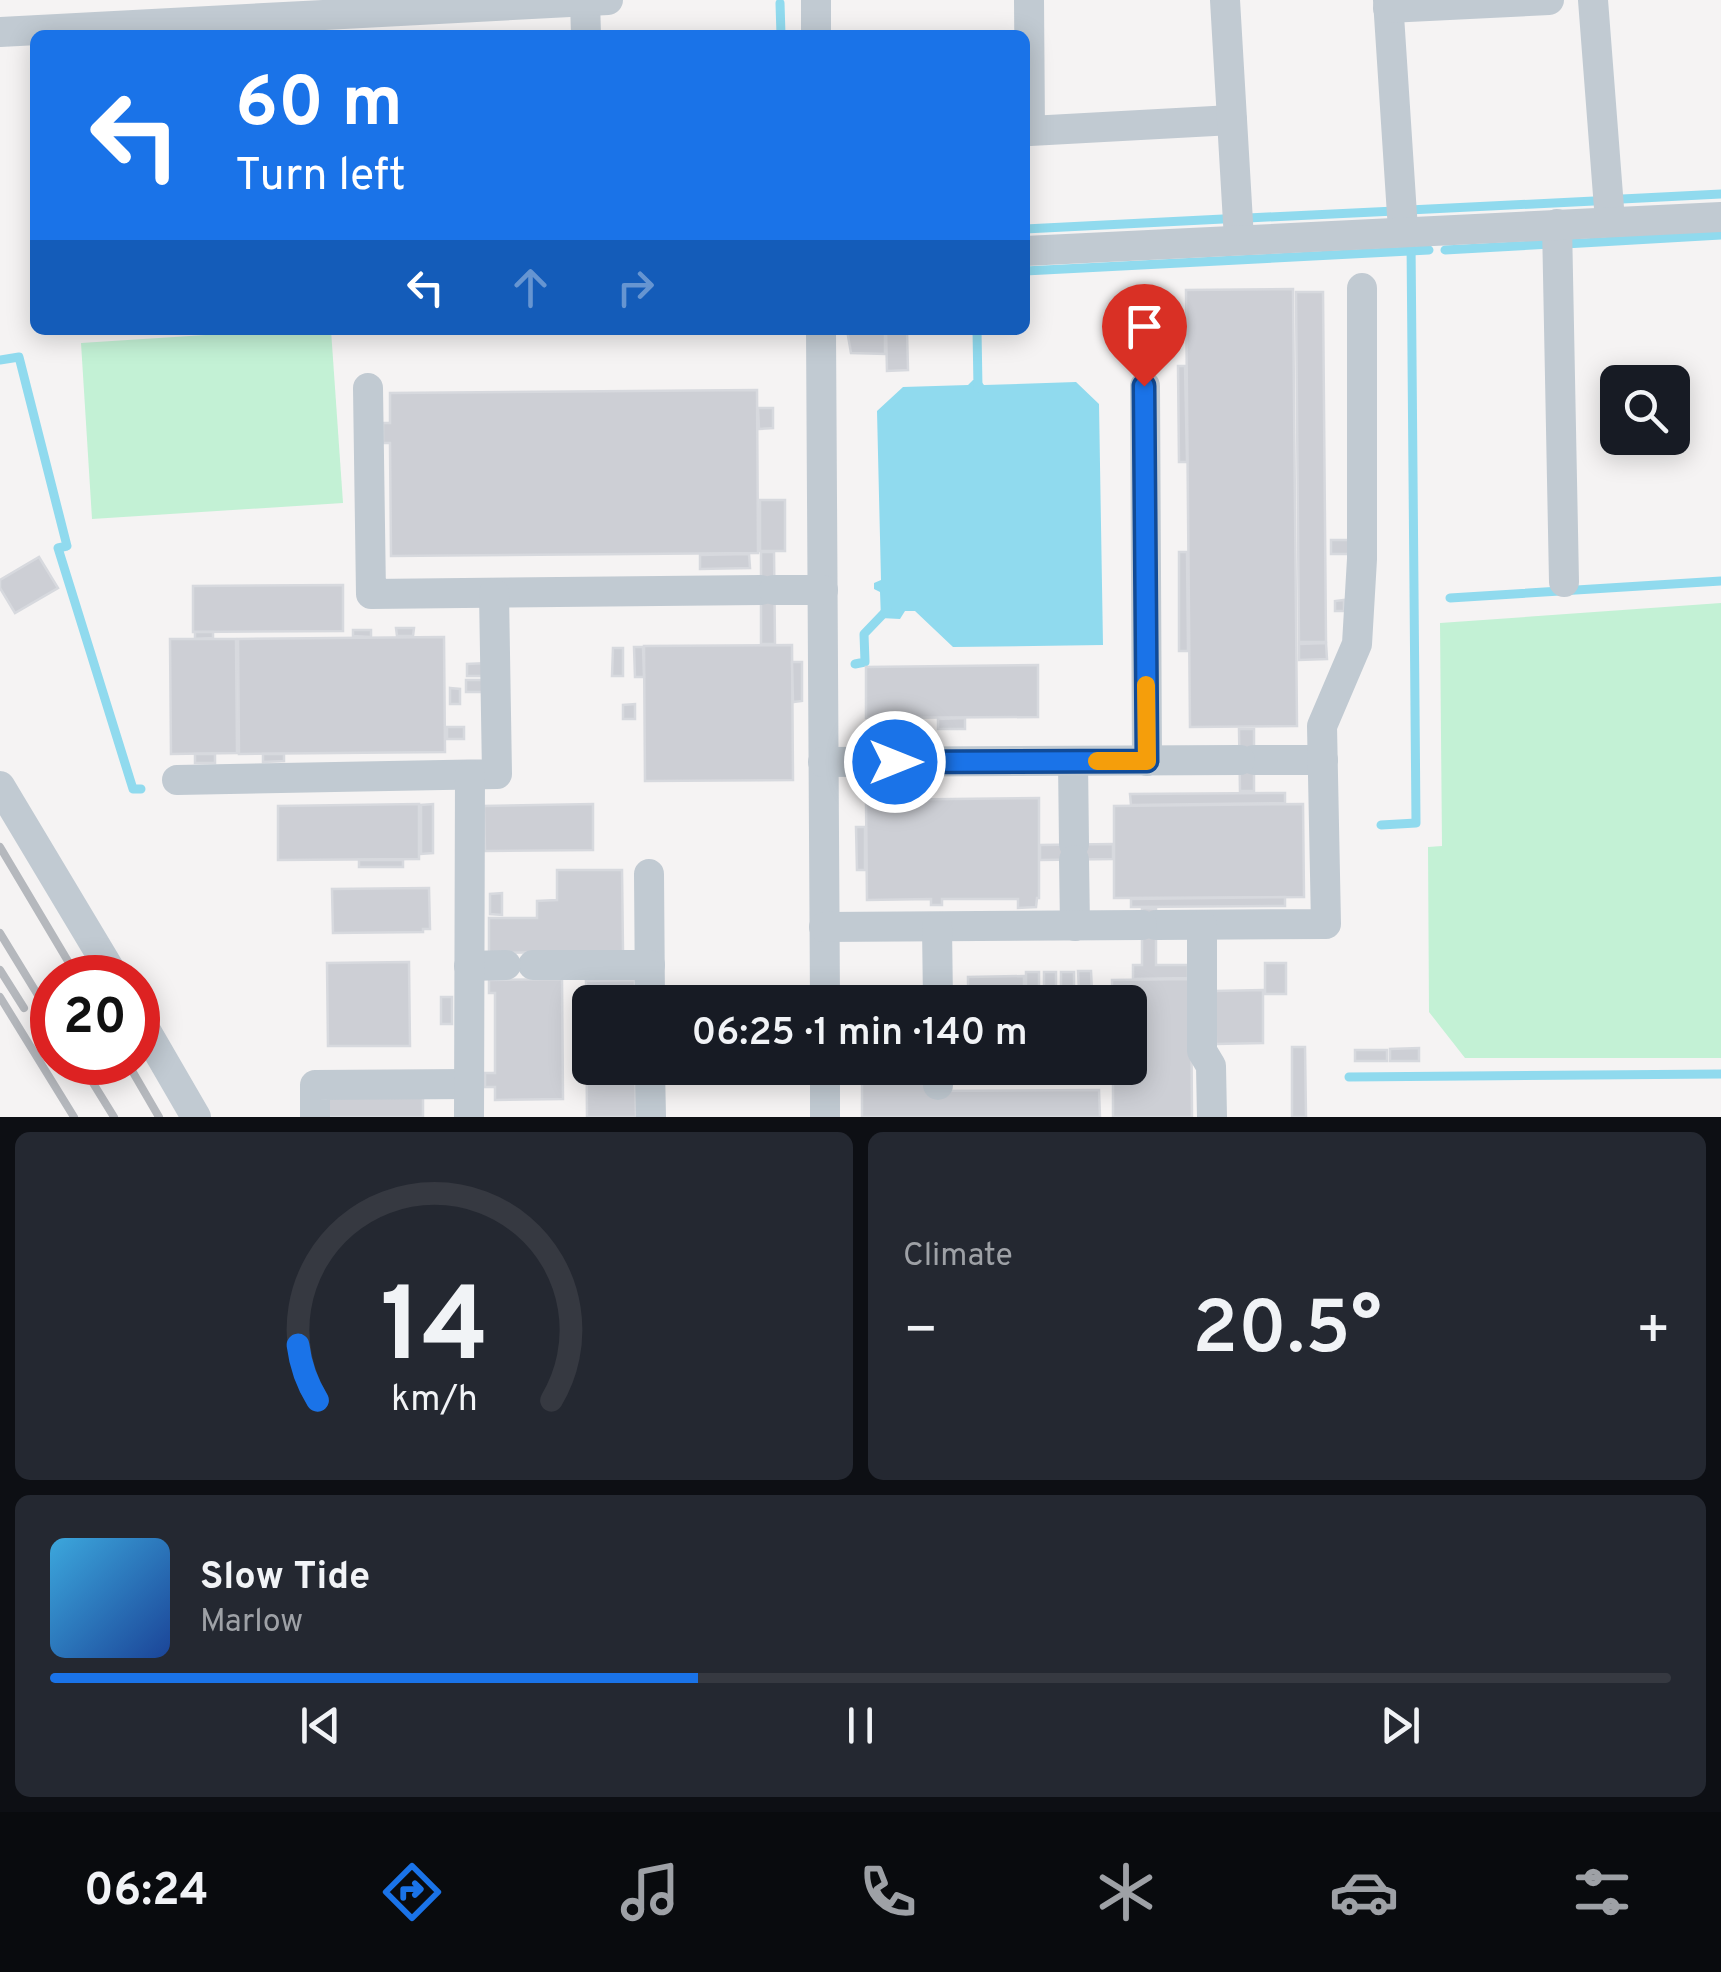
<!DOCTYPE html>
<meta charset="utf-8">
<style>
:root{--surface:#171b24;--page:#242831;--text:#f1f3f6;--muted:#9ea1a6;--line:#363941;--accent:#1a73e8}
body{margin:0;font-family:Overpass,sans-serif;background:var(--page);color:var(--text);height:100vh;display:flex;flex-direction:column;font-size:38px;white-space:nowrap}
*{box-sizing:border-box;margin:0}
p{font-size:32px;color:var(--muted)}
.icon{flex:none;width:55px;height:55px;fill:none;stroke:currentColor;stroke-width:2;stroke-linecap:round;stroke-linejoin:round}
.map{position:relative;height:1117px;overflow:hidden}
.details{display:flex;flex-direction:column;gap:15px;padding:15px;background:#0d0f14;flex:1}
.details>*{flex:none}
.hud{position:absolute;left:30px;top:30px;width:1000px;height:305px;border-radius:15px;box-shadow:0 5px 25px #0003;background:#1a73e8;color:#fff;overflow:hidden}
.controls{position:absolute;left:1600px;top:365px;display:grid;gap:20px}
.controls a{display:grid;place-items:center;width:90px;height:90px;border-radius:15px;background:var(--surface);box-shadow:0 5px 25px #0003;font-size:50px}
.speed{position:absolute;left:30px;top:955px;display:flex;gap:20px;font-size:50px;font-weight:700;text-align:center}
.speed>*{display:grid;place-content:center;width:130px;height:130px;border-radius:50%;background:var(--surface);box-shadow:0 5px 25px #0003;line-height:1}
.speed .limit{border:15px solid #d22;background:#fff;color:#111}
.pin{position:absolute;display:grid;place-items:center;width:85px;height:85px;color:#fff;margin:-102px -42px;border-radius:50% 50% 50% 0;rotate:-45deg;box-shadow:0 0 10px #0007}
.pin .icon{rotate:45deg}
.me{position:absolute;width:110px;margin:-55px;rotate:90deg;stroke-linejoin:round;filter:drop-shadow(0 0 8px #0008)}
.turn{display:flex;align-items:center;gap:35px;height:210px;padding:0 40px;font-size:45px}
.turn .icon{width:130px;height:130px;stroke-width:2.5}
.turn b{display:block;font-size:70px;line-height:85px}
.lanes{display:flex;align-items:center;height:95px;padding:0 40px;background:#0003;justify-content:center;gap:50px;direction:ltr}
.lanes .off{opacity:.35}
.big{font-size:75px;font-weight:600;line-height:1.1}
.details .tile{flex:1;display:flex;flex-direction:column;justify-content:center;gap:15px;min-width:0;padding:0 35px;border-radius:15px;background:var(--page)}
.details .dial{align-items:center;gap:0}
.dial svg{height:260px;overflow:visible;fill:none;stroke:var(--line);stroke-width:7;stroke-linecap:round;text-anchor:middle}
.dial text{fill:var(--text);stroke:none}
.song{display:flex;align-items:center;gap:30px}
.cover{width:120px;height:120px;border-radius:15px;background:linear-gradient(135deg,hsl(200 70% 55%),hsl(220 70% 35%))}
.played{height:10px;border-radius:5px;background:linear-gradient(90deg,var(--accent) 40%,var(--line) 40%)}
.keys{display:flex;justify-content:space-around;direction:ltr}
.heat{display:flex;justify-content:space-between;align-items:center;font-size:55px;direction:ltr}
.details .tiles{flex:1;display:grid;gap:15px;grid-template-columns:1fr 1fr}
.tile:last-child{grid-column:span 2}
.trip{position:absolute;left:572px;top:985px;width:575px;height:100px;border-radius:15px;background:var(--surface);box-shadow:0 5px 25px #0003;font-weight:600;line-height:100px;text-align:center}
.dock{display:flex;height:160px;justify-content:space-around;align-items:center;background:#090b0e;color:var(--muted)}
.dock .icon{width:70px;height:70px}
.dock .current{color:var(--accent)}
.dock b{font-size:45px;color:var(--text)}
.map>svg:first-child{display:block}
.green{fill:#c3f1d5}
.water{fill:#90daee}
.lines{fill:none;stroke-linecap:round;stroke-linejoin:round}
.stream{stroke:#90daee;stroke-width:9}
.building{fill:#cdcfd5;stroke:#d7d9de;stroke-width:2.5}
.minor{stroke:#c1cad2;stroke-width:30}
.rail{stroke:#b5b8bd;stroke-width:8}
.route-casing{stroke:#114b97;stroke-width:25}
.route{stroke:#1a73e8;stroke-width:18}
.slow{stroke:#f59e0b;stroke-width:18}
</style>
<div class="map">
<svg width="1721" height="1117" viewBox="0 0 1721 1117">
<rect width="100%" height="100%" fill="#f5f3f3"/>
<!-- green -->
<g class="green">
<polygon points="282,330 331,330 343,503 92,519 81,343"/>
<polygon points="1721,603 1721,1058 1465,1058 1429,1012 1428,847 1442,846 1440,623"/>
</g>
<!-- water -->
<polygon class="water" points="973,380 980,380 984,385 1076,382 1099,404 1103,645 953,647 915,611 905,611 900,619 881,618 880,592 874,589 874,583 881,580 877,411 903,387 968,385"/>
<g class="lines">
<!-- stream -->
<g class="stream">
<polyline points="780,3 781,35"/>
<polyline points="1622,199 1721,194"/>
<polyline points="1409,210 1594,201"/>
<polyline points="1248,218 1395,211"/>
<polyline points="1025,229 1223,219"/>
<polyline points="1565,244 1721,235"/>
<polyline points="1445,250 1551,244"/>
<polyline points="1025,271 1429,250"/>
<polyline points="977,330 978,388"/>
<polyline points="0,360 19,357 67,546 58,548 133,789 141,789"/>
<polyline points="1450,598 1721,581"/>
<polyline points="855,664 865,662 864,634 887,610"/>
<polyline points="1381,825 1416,823 1411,240"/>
<polyline points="1349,1077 1721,1074"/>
</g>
</g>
<!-- building -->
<g class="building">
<polygon points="1293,289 1297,726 1190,727 1186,290"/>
<polygon points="1296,292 1323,292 1326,642 1299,642"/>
<polygon points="847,330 885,330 885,354 851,353"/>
<polygon points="886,330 907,330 908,370 887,371"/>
<polygon points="1178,366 1185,366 1187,462 1179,462"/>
<polygon points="757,390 758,553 391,556 390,443 383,443 383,423 390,423 390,393"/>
<polygon points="758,408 773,408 773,428 759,429"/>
<rect x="760" y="500" width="25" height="51"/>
<rect x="1331" y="540" width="19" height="14"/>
<polygon points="761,552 774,552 775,644 761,644"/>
<polygon points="1179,552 1187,552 1188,651 1179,651"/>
<polygon points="749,554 750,568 700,569 700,555"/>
<polygon points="39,557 58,588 15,613 0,588 0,580"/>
<polygon points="343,585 343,631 193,632 193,586"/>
<polygon points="1344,600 1344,611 1335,611 1335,601"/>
<polygon points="396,628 414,628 413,636 397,636"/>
<polygon points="353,630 371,630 371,637 353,636"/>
<polygon points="195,632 213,632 213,638 195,639"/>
<polygon points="444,637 445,752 239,754 238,639"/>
<polygon points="170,639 236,639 237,753 171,754"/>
<polygon points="1326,643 1327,659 1299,660 1299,644"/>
<polygon points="792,645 793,780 645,781 644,646"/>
<polygon points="634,647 643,647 644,677 635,677"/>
<polygon points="613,648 623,648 623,676 612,676"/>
<polygon points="792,662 802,662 802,701 793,702"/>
<polygon points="488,663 488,676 467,676 467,664"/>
<polygon points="1038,665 1038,717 866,718 866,667"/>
<rect x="466" y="680" width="21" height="12"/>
<polygon points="450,688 460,689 460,704 450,704"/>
<polygon points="635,704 635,719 623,719 623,705"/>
<polygon points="965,718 965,729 938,729 938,719"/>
<rect x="447" y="727" width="17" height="12"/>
<polygon points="1239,729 1254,729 1254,791 1240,791"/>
<rect x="195" y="754" width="20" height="9"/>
<polygon points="263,754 284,754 284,761 263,762"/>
<polygon points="1285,793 1285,803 1131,805 1130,794"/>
<polygon points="1039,798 1039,898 1037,898 1036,907 1018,908 1018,899 942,899 942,905 931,905 931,899 867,900 866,800"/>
<polygon points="419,804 419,859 278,860 278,806"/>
<polygon points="433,804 433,853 421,854 421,805"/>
<polygon points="593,804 593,850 485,851 484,806"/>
<polygon points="1303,804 1304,897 1114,898 1114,806"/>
<polygon points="856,827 865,827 865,870 857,870"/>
<polygon points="1113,844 1113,859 1040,860 1040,845"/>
<rect x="359" y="860" width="44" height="7"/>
<polygon points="557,870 622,870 623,951 489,953 489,918 537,918 537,901 557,900"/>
<polygon points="429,888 430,929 423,929 423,932 333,933 332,889"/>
<polygon points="502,893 502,915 490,914 490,894"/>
<polygon points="1285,897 1285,906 1131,907 1131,899"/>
<polygon points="1142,908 1156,909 1156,965 1188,965 1188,978 1133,979 1133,965 1142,965"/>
<polygon points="409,962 410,1046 328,1046 327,963"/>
<rect x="1265" y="963" width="21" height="31"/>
<polygon points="1078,971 1091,971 1092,991 1079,991"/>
<rect x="1026" y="972" width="13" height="19"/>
<rect x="1044" y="972" width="12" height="19"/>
<rect x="1061" y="972" width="13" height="19"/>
<polygon points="1024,976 1024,1001 968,1002 968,977"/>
<polygon points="562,979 563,1099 495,1100 495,1087 485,1087 485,1073 495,1073 495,993 489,993 489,980"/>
<polygon points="1191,979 1192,1117 1113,1117 1113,1068 1130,1068 1130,1002 1112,1002 1112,980"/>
<polygon points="635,980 635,1002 590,1002 590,1068 635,1068 636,1117 587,1117 586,981"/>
<polygon points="1263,990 1263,1043 1216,1044 1215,991"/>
<rect x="441" y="997" width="11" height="27"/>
<polygon points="1292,1047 1305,1047 1306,1117 1292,1117"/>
<polygon points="1419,1048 1419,1061 1390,1061 1390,1049"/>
<rect x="1355" y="1050" width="32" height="11"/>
<polygon points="862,1068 928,1068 928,1091 1099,1090 1100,1117 862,1117"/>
<polygon points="423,1097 423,1117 329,1117 328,1098"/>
</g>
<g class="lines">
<!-- minor -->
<g class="minor">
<polyline points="816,0 816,35"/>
<polyline points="1029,0 1030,131 1232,120"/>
<polyline points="1225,0 1239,239"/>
<polyline points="1388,0 1403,230"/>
<polyline points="1593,0 1610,221"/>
<polyline points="585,1 586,35"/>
<polyline points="1388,8 1549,0"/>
<polyline points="0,32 608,0"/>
<polyline points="1557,224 1564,582"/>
<polyline points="1025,251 1721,217"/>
<polyline points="821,330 825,1002"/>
<polyline points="1145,386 1147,761"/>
<polyline points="368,388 371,594 761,590"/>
<polyline points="774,590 823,590"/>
<polyline points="1254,760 1323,760"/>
<polyline points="1073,761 1074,844"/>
<polyline points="823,762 1240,760"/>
<polyline points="177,780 497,774 494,593"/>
<polyline points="0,786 115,978"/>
<polyline points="1074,860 1075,926"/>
<polyline points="649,874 650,1002"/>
<polyline points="1156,925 1326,924 1322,726 1357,644 1362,559 1362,288"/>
<polyline points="1202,925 1202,1051 1211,1066 1212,1117"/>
<polyline points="824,927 1142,925"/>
<polyline points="937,927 938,1002"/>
<polyline points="533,965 650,965"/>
<polyline points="469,966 506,965"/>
<polyline points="138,1017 196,1117"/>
<polyline points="650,1068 651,1117"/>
<polyline points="825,1068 825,1117"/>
<polyline points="938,1068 938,1085"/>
<polyline points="315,1117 315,1085 469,1084"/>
<polyline points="469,1117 470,775"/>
</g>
<!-- rail -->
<g class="rail">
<polyline points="0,847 78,978"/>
<polyline points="0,933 52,1018"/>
<polyline points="0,970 24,1008"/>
<polyline points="0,997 74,1117"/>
<polyline points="80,1062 114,1117"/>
<polyline points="127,1062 159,1117"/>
</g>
</g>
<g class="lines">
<defs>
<polyline id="route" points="895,762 1147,761 1144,386"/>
</defs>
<!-- route casing -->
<use href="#route" class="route-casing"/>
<!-- route -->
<use href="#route" class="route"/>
<!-- slow -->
<polyline class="slow" points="1097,761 1147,761 1146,685"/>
</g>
</svg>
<div class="controls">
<a><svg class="icon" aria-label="search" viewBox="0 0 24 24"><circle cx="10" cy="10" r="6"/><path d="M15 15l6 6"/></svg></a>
</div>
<div class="speed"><div class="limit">20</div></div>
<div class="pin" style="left:1144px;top:386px;background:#d93025"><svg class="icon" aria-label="arrive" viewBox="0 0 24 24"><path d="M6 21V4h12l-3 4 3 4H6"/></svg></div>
<svg class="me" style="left:895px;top:762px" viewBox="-20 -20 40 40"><circle r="17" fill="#1a73e8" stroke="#fff" stroke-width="3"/><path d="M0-11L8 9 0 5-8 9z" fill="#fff"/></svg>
<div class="trip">06:25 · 1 min · 140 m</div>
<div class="hud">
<div class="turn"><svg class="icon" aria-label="left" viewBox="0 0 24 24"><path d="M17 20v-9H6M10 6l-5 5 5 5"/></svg><div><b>60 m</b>Turn left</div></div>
<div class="lanes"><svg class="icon" aria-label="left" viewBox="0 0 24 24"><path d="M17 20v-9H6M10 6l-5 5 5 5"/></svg><svg class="icon off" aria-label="ahead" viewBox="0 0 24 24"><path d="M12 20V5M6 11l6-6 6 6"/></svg><svg class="icon off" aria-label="right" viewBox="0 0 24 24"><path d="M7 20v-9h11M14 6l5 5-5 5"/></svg></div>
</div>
</div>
<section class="details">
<div class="tiles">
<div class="tile dial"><svg viewBox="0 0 100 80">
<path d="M14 69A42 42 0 1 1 86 69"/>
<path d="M14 69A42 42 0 0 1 8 52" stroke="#1a73e8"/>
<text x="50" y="56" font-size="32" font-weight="700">14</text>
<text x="50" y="72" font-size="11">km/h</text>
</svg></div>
<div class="tile"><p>Climate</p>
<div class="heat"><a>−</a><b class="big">20.5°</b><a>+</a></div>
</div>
<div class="tile">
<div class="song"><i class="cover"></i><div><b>Slow Tide</b><p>Marlow</p></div></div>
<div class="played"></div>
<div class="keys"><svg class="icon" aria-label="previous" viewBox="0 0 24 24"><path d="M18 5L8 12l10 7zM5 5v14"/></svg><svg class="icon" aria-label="pause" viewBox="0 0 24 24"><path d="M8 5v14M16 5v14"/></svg><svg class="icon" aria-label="next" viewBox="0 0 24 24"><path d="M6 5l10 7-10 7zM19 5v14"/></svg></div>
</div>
</div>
</section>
<nav class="dock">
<b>06:24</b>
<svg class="icon current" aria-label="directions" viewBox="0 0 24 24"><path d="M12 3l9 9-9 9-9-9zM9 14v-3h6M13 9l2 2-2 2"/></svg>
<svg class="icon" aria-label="music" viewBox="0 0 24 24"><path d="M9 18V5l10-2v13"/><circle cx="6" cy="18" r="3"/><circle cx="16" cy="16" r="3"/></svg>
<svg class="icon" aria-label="phone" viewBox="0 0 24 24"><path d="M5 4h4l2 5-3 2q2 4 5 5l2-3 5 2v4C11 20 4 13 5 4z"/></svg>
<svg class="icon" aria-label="climate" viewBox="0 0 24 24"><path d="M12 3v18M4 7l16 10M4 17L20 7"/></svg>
<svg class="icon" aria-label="car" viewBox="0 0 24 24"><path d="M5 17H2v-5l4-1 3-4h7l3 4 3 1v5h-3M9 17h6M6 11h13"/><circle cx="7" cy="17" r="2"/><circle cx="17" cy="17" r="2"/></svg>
<svg class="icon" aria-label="filters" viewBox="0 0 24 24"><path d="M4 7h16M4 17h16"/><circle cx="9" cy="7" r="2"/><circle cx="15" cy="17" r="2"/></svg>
</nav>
